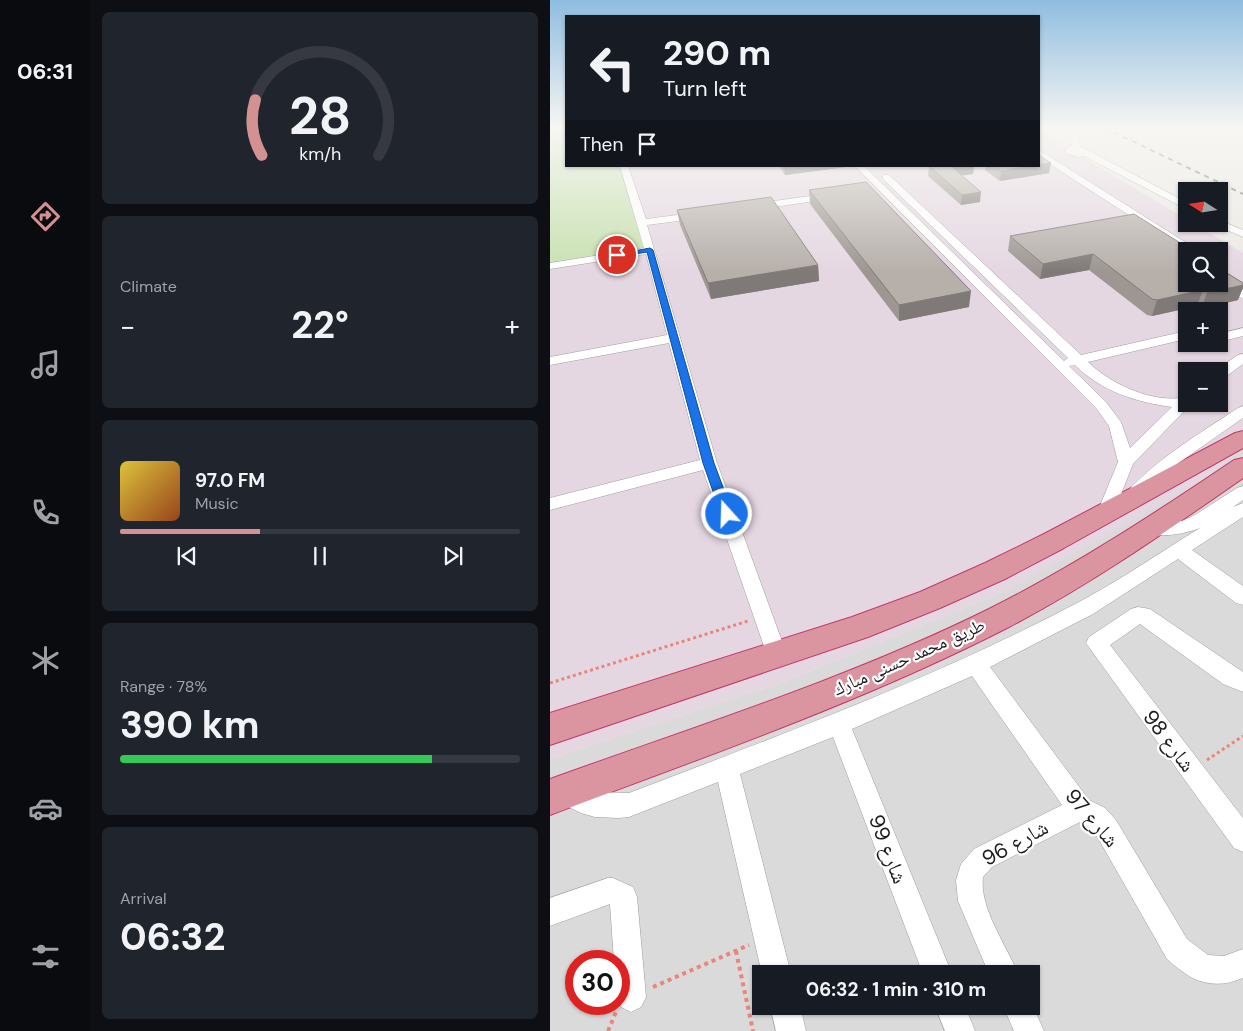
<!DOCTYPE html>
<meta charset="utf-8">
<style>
:root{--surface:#171b24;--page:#20242c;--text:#f1f3f6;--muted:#9ea1a6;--line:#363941;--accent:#d49192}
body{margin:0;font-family:"DM Sans","Noto Naskh Arabic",sans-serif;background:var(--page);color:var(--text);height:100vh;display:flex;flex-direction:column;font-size:19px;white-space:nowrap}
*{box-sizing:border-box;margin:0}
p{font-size:16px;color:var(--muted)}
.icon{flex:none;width:28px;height:28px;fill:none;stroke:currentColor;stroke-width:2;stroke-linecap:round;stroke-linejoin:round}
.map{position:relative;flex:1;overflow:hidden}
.sheet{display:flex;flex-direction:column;gap:12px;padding:12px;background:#0d0f14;width:460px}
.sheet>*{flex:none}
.top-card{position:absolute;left:15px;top:15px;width:475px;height:152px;border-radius:0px;box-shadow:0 1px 4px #0004;background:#171b24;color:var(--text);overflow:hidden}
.needle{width:32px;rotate:282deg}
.fabs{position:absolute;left:628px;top:182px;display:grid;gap:10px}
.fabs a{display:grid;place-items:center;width:50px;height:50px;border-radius:0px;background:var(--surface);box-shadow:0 1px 4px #0004;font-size:25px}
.speed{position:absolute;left:15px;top:950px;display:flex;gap:10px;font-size:25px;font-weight:700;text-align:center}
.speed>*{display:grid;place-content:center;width:65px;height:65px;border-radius:50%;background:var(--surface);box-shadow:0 1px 4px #0004;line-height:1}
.speed .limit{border:8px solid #d22;background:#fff;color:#111}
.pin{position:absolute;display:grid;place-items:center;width:42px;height:42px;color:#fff;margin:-21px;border:2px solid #fff;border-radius:50%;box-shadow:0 1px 5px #0007}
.me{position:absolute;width:55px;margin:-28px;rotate:340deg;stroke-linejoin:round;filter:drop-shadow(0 0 4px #0008)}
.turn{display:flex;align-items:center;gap:18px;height:105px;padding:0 15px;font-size:22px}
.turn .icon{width:65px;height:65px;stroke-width:2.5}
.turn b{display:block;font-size:35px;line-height:42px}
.then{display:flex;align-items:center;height:48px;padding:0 15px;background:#0003;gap:10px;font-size:19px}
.big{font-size:38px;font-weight:700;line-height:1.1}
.sheet .card{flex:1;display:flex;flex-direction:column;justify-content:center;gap:8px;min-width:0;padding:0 18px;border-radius:8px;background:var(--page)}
.sheet .dial{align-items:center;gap:0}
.dial svg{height:130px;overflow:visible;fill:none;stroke:var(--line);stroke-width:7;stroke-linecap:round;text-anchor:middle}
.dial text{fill:var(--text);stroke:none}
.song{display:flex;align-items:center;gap:15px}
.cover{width:60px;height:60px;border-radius:8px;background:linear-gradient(135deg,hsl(50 70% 55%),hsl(20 70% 35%))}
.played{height:5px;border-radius:2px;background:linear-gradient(90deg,var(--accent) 35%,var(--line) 35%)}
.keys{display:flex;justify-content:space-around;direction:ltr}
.heat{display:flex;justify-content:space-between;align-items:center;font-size:28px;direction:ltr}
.charge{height:8px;border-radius:4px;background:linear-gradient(90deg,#34c759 78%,var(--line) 0)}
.trip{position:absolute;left:202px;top:965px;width:288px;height:50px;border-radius:0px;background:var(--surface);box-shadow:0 1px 4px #0004;font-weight:700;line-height:50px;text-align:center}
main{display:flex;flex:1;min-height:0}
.dock{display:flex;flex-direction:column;width:90px;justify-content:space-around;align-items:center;background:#090b0e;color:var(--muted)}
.dock .icon{width:35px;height:35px}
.dock .active{color:var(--accent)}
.dock b{font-size:22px;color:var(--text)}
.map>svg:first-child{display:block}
.residential{fill:#dbdada;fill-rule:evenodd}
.industrial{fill:#e5d7e2;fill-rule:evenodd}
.grass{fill:#c8e1b0}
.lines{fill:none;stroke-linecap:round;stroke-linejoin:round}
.minor-casing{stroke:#9e9e9e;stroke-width:1}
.highway-casing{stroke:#c23968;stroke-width:2}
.path-far1{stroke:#e8867a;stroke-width:3;stroke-dasharray:3 3;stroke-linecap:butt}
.path{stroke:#e8867a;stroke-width:4;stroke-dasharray:4 4;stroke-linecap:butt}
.minor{fill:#fff;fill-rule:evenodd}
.highway{fill:#db95a1;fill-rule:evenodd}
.rail{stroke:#6b6b6b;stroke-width:2;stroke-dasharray:5 5;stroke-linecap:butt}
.wall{fill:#9d9692}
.shaded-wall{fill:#7f7a77}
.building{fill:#b6afaa;stroke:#7f7a77}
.route{fill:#1a73e8;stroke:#114b97}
.labels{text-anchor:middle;stroke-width:4.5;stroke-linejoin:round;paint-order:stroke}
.street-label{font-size:18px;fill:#1d1d1d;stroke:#fff}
.near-street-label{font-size:21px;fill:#1d1d1d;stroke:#fff}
</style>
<main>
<nav class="dock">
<b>06:31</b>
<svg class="icon active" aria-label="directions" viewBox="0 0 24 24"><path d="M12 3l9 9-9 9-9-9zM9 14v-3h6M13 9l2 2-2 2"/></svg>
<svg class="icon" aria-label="music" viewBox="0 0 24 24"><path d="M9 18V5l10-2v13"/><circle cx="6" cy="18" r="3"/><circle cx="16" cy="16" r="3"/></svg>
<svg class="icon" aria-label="phone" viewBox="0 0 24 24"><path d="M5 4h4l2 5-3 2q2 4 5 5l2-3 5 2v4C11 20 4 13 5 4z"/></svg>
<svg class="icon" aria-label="climate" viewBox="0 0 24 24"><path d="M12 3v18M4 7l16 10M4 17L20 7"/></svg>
<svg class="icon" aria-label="car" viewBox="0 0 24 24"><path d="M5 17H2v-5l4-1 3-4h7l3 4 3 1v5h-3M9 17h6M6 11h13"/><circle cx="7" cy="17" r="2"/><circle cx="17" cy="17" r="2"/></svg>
<svg class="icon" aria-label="filters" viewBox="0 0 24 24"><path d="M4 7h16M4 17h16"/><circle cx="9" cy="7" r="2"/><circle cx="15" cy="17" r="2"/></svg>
</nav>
<section class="sheet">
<div class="card dial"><svg viewBox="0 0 100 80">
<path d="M14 69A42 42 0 1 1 86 69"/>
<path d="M14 69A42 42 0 0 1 10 35" stroke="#d49192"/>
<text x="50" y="56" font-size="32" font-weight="700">28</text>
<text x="50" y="72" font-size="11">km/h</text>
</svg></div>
<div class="card"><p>Climate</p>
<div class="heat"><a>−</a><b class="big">22°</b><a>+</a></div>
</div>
<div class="card">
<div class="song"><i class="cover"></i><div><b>97.0 FM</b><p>Music</p></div></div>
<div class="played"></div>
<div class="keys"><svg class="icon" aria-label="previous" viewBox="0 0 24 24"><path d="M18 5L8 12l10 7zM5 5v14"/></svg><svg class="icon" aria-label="pause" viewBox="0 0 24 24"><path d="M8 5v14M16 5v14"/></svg><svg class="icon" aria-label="next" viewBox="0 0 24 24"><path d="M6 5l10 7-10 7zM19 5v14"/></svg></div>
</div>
<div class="card"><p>Range · 78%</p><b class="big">390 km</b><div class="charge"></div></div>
<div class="card"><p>Arrival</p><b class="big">06:32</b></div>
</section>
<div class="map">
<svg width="693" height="1031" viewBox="0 0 693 1031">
<rect width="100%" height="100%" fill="#edeae4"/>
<!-- residential -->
<path class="residential" d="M 693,448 L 693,1031 L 0,1031 L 0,759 L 228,684 L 449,594 L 651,480 ZM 26,961 L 69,961 L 69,1004 L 26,1004 ZM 211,974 L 481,974 L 481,1006 L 211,1006 Z"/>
<!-- industrial -->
<path class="industrial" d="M 0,128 L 16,128 L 16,166 L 489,166 L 489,131 L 636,219 L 636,224 L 644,224 L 693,253 L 693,448 L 651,480 L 538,546 L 449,594 L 228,684 L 0,759 ZM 636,251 L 669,251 L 669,284 L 636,284 ZM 636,311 L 669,311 L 669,344 L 636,344 ZM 636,371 L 669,371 L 669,404 L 636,404 Z"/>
<!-- grass -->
<polygon class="grass" points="0,128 16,128 16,166 71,166 94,245 93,247 0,263"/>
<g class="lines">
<defs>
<g id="minor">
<polygon points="513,128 522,128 528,134 530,146 636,202 636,209 534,156 528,157 516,153 516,149 522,146 520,135"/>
<polygon points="489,150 646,249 647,251 636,252 489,157"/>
<polygon points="70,166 78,166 96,219 151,212 156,215 151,218 97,225 167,463 237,655 234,661 227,664 220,661 217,655 153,470 0,510 0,498 150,460 119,343 0,365 0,357 117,335 96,254 0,269 0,263 94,248"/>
<path d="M 305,166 L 314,166 L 514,361 L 518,358 L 333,179 L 333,175 L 339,175 L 531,355 L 636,331 L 636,339 L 538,362 C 562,385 604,404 636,397 L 636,404 L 641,404 L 583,464 L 562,517 L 556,519 L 550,517 L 547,513 L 568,462 L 559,426 L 546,408 ZM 525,365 C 551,391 585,402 622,407 L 580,448 L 571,422 L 556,402 L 519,366 Z"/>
<polygon points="282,193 287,196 285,198 204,210 199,207 204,204"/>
<polygon points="669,220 693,230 693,237 665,225 664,224 669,224"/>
<polygon points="669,276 693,290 693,299 668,284"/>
<polygon points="693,328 693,336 669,342 669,334"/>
<polygon points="693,354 693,364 674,378 669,379 669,371 665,371 688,355"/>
<path d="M 693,406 L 693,418 L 627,464 L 589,500 L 583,502 L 577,500 L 574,496 L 577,492 C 609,457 649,434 688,408 Z"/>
<path d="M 693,486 L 693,500 L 683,507 L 693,503 L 693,517 L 642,550 L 693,586 L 693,605 L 686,603 L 628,559 L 543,614 L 440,667 L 539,800 L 555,808 L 566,820 L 637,939 L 658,955 L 674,956 L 693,949 L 693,978 C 661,991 641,981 617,959 L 548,838 L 537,826 L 530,822 L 442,867 L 433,877 C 429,908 457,946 468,974 L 439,974 L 408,901 L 406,880 L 411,864 L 424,849 L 512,805 L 422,676 L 302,729 L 402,974 L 373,974 L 283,737 L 190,774 L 241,974 L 212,974 L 168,782 L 79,817 L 69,818 L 45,817 L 31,813 L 5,800 L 2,791 L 5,782 L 14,779 L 45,792 L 79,793 C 231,735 383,679 527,603 C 569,581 609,553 650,528 C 634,534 612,538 596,533 L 593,528 L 596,523 L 632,521 L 645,515 L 687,488 Z"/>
<polygon points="588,607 600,609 693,672 693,692 673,684 590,624 560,645 693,818 693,852 684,848 536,643 539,637 581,609"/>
<polygon points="58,878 63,878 83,887 87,897 96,997 91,1007 81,1012 71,1007 69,1003 69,961 64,961 60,904 0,926 0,898"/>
<polygon points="481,1002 494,1031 464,1031 453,1006 481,1006"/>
<polygon points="220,1006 250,1006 256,1031 226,1031"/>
<polygon points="385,1006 415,1006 425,1031 395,1031"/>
</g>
<g id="highway">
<polygon points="693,431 693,448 514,548 455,579 390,608 318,637 0,745 0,713 302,617 370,592 435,563 494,534 685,433"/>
<path d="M 693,458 L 693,478 C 617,531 540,585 457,628 C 310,703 153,757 0,815 L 0,779 C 147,726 297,679 437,610 C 523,567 604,514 684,460 Z"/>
</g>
</defs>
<!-- minor casing -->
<use href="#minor" class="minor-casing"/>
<!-- highway casing -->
<use href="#highway" class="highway-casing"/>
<!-- path-far1 -->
<g class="path-far1">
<polyline points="0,683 198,621"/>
<polyline points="657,760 693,736"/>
</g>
<!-- path -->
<g class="path">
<polyline points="186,951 203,1031"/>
<polyline points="103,987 199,945"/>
<polyline points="58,1031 66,1012"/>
</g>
<!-- minor -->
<use href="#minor" class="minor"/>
<!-- highway -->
<use href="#highway" class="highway"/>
<!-- rail -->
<polyline class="rail" points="555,128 693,194"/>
</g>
<!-- wall -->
<g class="wall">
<polygon points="229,166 296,166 296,167 235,175"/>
<polygon points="379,166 424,166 423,174 412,175 430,202 411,205 378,176"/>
<polygon points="436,166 489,166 499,173 450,181 435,170"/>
<polygon points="259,190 419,307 349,321 260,204"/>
<polygon points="127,210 268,265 269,281 161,299 130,225"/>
<polygon points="584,214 688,300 651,309 647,306 602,316 597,315 539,270 490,279 458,251 460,236"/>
</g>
<!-- shaded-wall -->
<g class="shaded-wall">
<polygon points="501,163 499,173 450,181 451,171 478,166 489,166 489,165"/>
<polygon points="234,166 296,166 296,167 235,175"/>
<polygon points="406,166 424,166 423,174 401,177 402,167"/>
<polygon points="431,192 430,202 411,205 412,195"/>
<polygon points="543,254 539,270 490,279 493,264"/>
<polygon points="268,265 269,281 161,299 158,283"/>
<polygon points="693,285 693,288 688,300 651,309 657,293"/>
<polygon points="653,290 647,306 602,316 607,300"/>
<polygon points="421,291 419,307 349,321 349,305"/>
</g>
<!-- building -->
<g class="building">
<polygon points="489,155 501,163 489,165"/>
<polygon points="379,166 406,166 402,167 431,192 412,195"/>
<polygon points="445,166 478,166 451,171"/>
<polygon points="316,182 421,291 349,305 259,190"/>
<polygon points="221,197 268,265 158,283 127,210"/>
<polygon points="584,214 643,251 636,251 636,284 669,284 669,268 693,283 693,285 657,293 653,290 607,300 602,299 543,254 493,264 460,236"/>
</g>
<!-- sky -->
<linearGradient id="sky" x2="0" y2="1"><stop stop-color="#8fbde0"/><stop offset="0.47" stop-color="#f7f6f3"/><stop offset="1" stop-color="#f7f6f3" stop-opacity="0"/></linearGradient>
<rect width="693" height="272" fill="url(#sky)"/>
<!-- route -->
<polygon class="route" points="100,248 103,250 164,463 183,514 177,518 171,514 153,463 97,252 67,257 63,255"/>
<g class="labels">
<!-- street labels -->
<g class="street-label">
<text transform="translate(359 657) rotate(-24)" y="6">طريق محمد حسنى مبارك</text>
</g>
<!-- near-street labels -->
<g class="near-street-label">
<text transform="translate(619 741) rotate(53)" y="7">شارع 98</text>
<text transform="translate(542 818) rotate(49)" y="7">شارع 97</text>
<text transform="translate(465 843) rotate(-29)" y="7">شارع 96</text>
<text transform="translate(338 849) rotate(69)" y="7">شارع 99</text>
</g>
</g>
</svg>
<div class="fabs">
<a><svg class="needle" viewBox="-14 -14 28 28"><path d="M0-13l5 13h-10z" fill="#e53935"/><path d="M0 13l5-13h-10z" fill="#9ea1a6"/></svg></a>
<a><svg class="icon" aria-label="search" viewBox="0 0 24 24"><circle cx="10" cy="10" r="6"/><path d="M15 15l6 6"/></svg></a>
<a>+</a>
<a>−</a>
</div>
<div class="speed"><div class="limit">30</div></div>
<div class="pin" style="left:67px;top:255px;background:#d93025"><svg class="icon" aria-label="arrive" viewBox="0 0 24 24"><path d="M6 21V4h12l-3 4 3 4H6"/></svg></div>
<svg class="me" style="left:177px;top:514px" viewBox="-20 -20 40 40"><circle r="17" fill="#1a73e8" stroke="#fff" stroke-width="3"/><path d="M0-11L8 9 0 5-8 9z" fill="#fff"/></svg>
<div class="trip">06:32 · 1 min · 310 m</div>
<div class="top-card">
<div class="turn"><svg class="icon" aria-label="left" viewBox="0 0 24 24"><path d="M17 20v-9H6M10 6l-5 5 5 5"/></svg><div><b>290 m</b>Turn left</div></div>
<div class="then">Then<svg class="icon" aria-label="arrive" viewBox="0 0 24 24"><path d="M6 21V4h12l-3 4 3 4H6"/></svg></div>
</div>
</div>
</main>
